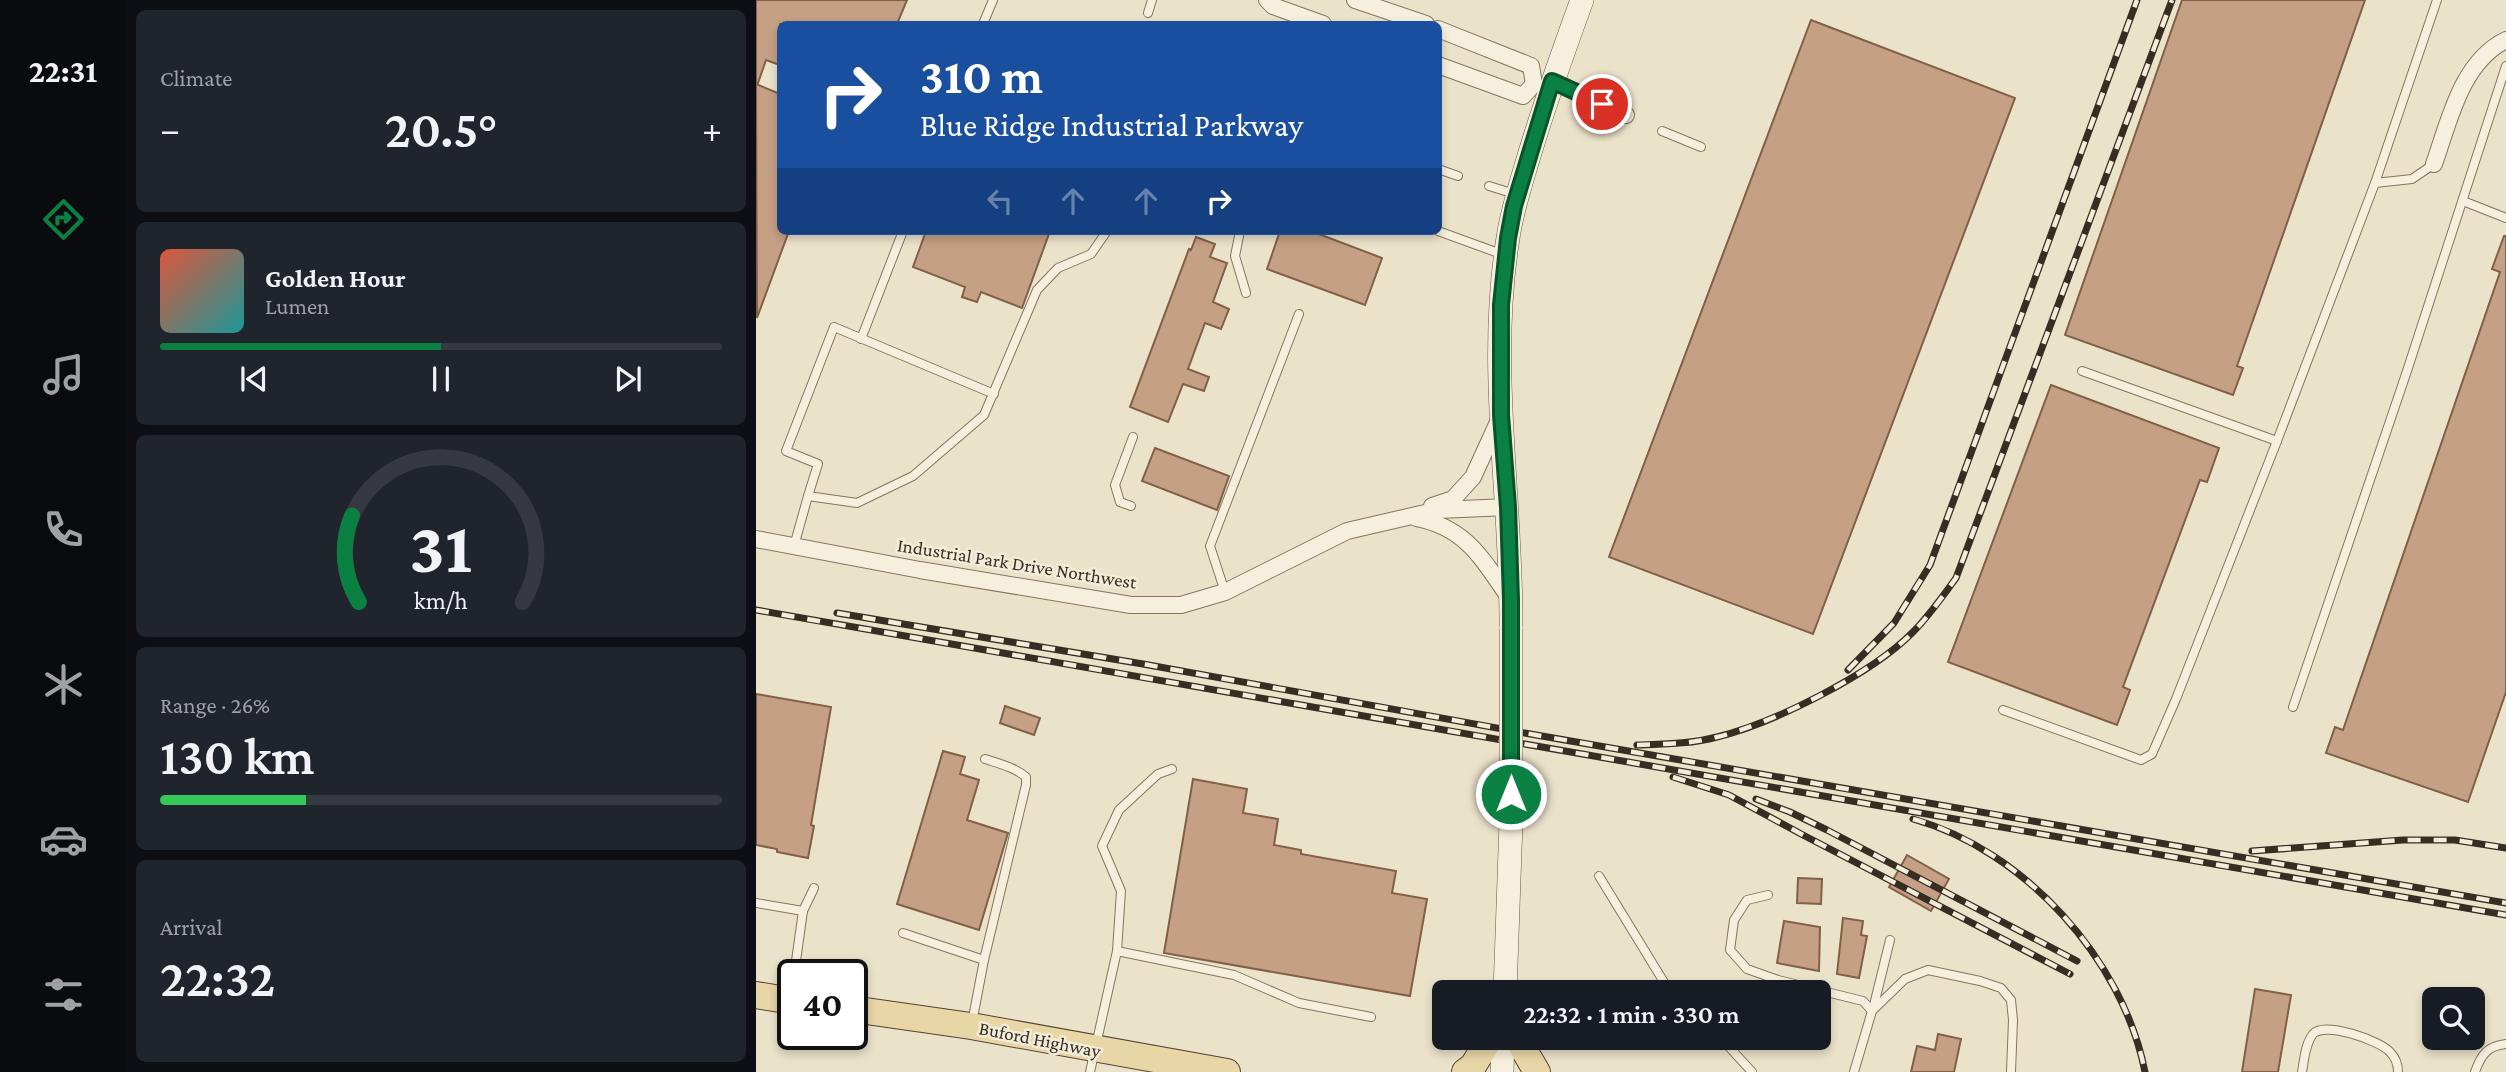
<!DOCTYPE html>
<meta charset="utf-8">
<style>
:root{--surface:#171b24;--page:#20242c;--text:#f1f3f6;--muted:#9ea1a6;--line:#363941;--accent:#0b8043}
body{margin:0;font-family:"Crimson Pro",serif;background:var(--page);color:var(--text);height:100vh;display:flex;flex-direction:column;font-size:26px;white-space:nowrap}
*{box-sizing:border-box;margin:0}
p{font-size:23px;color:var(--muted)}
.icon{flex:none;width:38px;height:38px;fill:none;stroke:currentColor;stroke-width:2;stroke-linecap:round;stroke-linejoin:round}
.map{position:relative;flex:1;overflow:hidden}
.sheet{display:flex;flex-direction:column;gap:10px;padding:10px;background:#0d0f14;width:630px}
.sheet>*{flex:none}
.hud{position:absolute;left:21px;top:21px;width:665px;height:214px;border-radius:10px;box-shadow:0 4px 10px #0003;background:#1a4fa0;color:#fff;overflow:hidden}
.fabs{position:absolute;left:1666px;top:987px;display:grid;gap:14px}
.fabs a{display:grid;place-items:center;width:63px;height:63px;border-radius:10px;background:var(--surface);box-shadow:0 4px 10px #0003;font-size:35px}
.speed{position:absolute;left:21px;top:959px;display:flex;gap:14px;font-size:35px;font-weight:700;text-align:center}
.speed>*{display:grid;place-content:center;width:91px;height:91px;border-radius:50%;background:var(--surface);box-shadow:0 4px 10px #0003;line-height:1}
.speed .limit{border:4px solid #111;border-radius:10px;background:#fff;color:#111}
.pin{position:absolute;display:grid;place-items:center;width:60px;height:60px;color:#fff;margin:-30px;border:4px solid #fff;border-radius:50%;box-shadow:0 2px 7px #0007}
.me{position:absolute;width:77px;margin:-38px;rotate:0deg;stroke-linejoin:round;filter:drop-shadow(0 0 5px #0008)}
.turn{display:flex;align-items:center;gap:24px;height:147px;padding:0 28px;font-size:32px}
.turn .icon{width:91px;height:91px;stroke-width:2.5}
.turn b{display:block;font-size:49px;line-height:60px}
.lanes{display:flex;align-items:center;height:66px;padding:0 28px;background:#0003;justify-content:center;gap:35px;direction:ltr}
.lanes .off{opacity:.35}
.big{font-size:52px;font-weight:600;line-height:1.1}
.sheet .widget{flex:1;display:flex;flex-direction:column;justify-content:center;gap:10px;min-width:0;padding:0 24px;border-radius:10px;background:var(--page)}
.sheet .dial{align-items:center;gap:0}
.dial svg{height:182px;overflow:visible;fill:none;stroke:var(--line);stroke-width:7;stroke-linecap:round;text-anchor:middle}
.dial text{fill:var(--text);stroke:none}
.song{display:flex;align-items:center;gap:21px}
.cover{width:84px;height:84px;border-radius:10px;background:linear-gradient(135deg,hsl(10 70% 55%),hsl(180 70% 35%))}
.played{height:7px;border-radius:4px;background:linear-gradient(90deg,var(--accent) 50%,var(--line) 50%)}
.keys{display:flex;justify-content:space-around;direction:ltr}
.heat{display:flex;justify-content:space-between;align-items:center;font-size:38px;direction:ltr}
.charge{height:10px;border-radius:5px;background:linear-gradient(90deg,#34c759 26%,var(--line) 0)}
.trip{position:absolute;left:676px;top:980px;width:399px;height:70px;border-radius:10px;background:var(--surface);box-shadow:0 4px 10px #0003;font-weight:600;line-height:70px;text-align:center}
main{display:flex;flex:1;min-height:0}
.tab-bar{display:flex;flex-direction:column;width:126px;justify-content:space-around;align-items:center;background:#090b0e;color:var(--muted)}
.tab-bar .icon{width:49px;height:49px}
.tab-bar .active{color:var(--accent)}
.tab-bar b{font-size:32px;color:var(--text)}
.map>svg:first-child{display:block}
.building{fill:#c5a084;stroke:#826048;stroke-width:2}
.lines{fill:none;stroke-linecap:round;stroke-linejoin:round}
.lane-casing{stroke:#867560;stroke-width:10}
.street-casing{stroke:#867560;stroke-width:18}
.secondary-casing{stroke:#685643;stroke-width:24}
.primary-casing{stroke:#544334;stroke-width:28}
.lane{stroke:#f6efdd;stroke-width:8}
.street{stroke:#f6efdd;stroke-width:16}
.secondary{stroke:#f6efdd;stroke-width:23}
.primary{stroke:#e9d6a7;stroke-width:26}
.rail-casing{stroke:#382d22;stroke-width:7}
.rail{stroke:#f3ecd9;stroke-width:4.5;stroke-dasharray:13;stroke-linecap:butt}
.secondary-bridge-casing{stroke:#685643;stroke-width:24;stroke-linecap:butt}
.secondary-bridge{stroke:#f6efdd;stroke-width:23}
.route-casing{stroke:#07532c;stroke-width:18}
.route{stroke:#0b8043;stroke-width:12}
.labels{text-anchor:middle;stroke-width:5;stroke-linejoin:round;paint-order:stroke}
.street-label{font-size:19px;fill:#382d22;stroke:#f3ecd9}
</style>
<main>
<nav class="tab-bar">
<b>22:31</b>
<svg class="icon active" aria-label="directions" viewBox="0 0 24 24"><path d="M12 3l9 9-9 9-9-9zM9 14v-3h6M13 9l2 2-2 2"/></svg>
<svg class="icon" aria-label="music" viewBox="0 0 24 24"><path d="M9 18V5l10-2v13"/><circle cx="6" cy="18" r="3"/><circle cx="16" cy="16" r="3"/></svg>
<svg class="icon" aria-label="phone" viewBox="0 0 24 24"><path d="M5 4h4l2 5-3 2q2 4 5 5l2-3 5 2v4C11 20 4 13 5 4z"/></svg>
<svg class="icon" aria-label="climate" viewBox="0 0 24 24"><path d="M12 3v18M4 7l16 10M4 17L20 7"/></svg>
<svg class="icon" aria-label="car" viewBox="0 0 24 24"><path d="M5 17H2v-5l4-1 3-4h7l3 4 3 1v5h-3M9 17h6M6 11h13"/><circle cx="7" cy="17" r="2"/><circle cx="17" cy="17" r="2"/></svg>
<svg class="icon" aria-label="filters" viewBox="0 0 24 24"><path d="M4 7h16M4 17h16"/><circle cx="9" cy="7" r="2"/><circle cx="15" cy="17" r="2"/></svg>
</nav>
<section class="sheet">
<div class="widget"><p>Climate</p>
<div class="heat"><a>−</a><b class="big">20.5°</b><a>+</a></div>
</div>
<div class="widget">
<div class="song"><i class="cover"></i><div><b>Golden Hour</b><p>Lumen</p></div></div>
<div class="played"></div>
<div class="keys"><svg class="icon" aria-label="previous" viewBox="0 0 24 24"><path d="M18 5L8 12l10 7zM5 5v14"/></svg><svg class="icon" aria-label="pause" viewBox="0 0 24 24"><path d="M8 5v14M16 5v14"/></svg><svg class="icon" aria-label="next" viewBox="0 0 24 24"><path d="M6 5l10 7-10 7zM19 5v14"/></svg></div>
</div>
<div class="widget dial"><svg viewBox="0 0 100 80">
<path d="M14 69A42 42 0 1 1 86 69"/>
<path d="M14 69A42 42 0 0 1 11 31" stroke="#0b8043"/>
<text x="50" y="56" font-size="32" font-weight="700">31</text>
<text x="50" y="72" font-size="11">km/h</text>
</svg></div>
<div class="widget"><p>Range · 26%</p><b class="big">130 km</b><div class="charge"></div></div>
<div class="widget"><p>Arrival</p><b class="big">22:32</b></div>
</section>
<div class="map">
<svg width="1750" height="1072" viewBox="0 0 1750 1072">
<rect width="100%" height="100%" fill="#ebe2ca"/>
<!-- building -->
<g class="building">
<polygon points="0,0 151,0 141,24 24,24 24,65 10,60 2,83 0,83"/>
<polygon points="1426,0 1609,0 1481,366 1487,368 1477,395 1309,335"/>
<polygon points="1055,20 1259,98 1057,634 853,557"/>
<polygon points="0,84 24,94 24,231 33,231 1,318"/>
<polygon points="170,231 294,231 266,308 225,292 221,302 206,297 209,287 157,267"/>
<polygon points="524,231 555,231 626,258 609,305 511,269"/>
<polygon points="1748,236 1750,236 1750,692 1712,802 1570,753 1579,727 1587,730 1744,272 1736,269"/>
<polygon points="440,237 459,244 454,257 471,263 457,302 473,309 465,329 449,323 432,369 453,377 448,391 427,384 412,422 374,407 433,249 435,250"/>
<polygon points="1295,385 1463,448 1451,482 1444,480 1367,687 1374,690 1361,725 1192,662"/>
<polygon points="399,448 473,476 461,510 386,481"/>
<polygon points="0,694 75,707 55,825 58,826 52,858 21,852 21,849 0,845"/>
<polygon points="249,706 284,718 278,735 244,723"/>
<polygon points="187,751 209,757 204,774 223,780 211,820 252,833 223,930 141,904"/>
<polygon points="437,779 491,789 487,813 522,819 518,845 545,850 545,854 640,871 636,893 671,899 654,996 408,953"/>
<polygon points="1151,855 1193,879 1175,911 1133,887"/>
<polygon points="1042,878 1066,879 1065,904 1041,903"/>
<polygon points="1087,918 1107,921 1105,935 1111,936 1103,978 1081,974"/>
<polygon points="1028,921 1064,927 1063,971 1021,963"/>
<polygon points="1499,989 1535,995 1522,1072 1486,1072"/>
<polygon points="1182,1034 1205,1039 1198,1072 1155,1072 1161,1046 1179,1050"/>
</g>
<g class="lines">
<defs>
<g id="lane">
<polyline points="392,13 396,0"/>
<polyline points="227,24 237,0"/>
<polyline points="906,131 945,147"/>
<polyline points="682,169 702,176"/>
<polyline points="1619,183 1681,0"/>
<polyline points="733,186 759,194"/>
<polyline points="1707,201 1750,218"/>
<polyline points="484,231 479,256 490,293"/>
<polyline points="682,231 748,255"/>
<polyline points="105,339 147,231"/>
<polyline points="1326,371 1521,441"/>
<polyline points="52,496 62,464 30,451 78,327 238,394"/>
<polyline points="375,506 364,502 359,485 377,437"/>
<polyline points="38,546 52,496 101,503 157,476 228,415 281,290 302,268 335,254 351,231"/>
<polyline points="469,592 454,546 543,314"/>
<polyline points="1537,707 1652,368 1750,66"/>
<polyline points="1247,710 1385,760 1396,754 1420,699 1521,441 1619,183 1656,179 1678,164"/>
<polyline points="843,876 914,992"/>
<polyline points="1012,895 991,900 978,920 974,950 991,969 1022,980 1107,1001 1116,1011 1098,1072"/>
<polyline points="0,903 47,911"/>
<polyline points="147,933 228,960"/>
<polyline points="361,951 365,891 346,846 363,810 402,774 416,769"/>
<polyline points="38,975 47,911 58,888"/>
<polyline points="1117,1009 1134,940"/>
<polyline points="1116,1011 1149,979 1172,970 1224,981 1245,988 1255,1000 1257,1020 1255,1072"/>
<path d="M 216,1023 L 228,960 L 270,785 L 270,777 C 258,767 244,764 229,759"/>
<polyline points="965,1038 996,1072"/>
<polyline points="334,1072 361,951 478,975 543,1003 615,1017"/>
<path d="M 1546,1072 C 1548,1061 1549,1044 1557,1034 C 1568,1021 1623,1040 1634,1052 C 1639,1057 1642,1065 1642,1072"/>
<path d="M 1719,1072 C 1725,1055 1731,1046 1750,1044"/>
</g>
<g id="street">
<polyline points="511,0 517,6 567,24"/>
<polyline points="599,0 670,24"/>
<polyline points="682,29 775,66 778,84"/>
<polyline points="682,65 767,96 778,84"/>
<polyline points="796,81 870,115"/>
<path d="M 1678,164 C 1693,122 1705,62 1750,40"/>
<polyline points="676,506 697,499 717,477 743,420"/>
<path d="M 660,518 C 712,528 727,561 755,600"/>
<polyline points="0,539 164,570 375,605 425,605 469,592 591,531 682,510 752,507"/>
</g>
<g id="secondary">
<path d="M 755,629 C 756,499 731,367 752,238 C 756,210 765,183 773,156 C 789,103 807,52 826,0"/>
<polyline points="749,992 755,822"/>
<polyline points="746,1072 747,1038"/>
</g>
<g id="primary">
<polyline points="0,995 37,1001"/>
<polyline points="96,1009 215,1026 471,1072"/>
<polyline points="761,1038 781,1072"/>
<polyline points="709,1072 717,1066 734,1038"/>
</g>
</defs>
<!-- lane casing -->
<use href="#lane" class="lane-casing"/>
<!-- street casing -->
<use href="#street" class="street-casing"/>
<!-- secondary casing -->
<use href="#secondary" class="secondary-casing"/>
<!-- primary casing -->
<use href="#primary" class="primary-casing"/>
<!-- lane -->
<use href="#lane" class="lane"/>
<!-- street -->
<use href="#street" class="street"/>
<!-- secondary -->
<use href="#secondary" class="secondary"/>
<!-- primary -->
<use href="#primary" class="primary"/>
<defs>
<g id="rail">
<polyline points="0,610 1750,915"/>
<polyline points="81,613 387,664 780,735 1750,903"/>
<polyline points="1092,670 1138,623 1174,565 1381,0"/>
<path d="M 881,745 C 908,744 935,744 961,737 C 1018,723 1116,674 1157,632 C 1173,616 1187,596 1200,578 L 1416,0"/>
<polyline points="917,777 973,795 1047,835 1314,974"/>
<polyline points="1000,799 1034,812 1071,830 1321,961"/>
<path d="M 1157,819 C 1268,850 1367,959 1389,1072"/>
<polyline points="1496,851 1647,840 1699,840 1750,848"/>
</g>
</defs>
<!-- rail casing -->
<use href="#rail" class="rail-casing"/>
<!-- rail -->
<use href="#rail" class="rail"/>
<defs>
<polyline id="secondary-bridge" points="755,822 755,629"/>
</defs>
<!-- secondary-bridge casing -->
<use href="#secondary-bridge" class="secondary-bridge-casing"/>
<!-- secondary-bridge -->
<use href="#secondary-bridge" class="secondary-bridge"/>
</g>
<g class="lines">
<defs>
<polyline id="route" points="755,794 755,600 752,507 745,415 745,305 752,238 758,206 796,81 846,104"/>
</defs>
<!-- route casing -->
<use href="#route" class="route-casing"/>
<!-- route -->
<use href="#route" class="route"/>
</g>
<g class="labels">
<!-- street labels -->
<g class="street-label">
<text transform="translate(261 563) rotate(9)" y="7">Industrial Park Drive Northwest</text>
<text transform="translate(284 1039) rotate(11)" y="7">Buford Highway</text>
</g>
</g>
</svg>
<div class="fabs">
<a><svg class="icon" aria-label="search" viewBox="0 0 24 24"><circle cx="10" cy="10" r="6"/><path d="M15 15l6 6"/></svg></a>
</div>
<div class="speed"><div class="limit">40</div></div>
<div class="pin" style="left:846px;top:104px;background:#d93025"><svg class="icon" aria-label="arrive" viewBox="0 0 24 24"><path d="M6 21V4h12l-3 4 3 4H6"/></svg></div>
<svg class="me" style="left:755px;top:794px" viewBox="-20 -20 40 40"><circle r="17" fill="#0b8043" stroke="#fff" stroke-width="3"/><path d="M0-11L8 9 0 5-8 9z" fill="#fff"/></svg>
<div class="trip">22:32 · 1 min · 330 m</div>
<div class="hud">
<div class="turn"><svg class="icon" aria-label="right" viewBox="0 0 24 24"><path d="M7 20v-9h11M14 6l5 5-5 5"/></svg><div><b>310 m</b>Blue Ridge Industrial Parkway</div></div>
<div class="lanes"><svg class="icon off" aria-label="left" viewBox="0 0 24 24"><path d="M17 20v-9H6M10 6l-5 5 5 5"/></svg><svg class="icon off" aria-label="ahead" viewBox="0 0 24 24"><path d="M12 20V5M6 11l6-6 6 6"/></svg><svg class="icon off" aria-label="ahead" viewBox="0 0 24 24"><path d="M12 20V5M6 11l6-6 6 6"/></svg><svg class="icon" aria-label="right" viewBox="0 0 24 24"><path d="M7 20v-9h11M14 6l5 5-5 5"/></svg></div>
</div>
</div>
</main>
